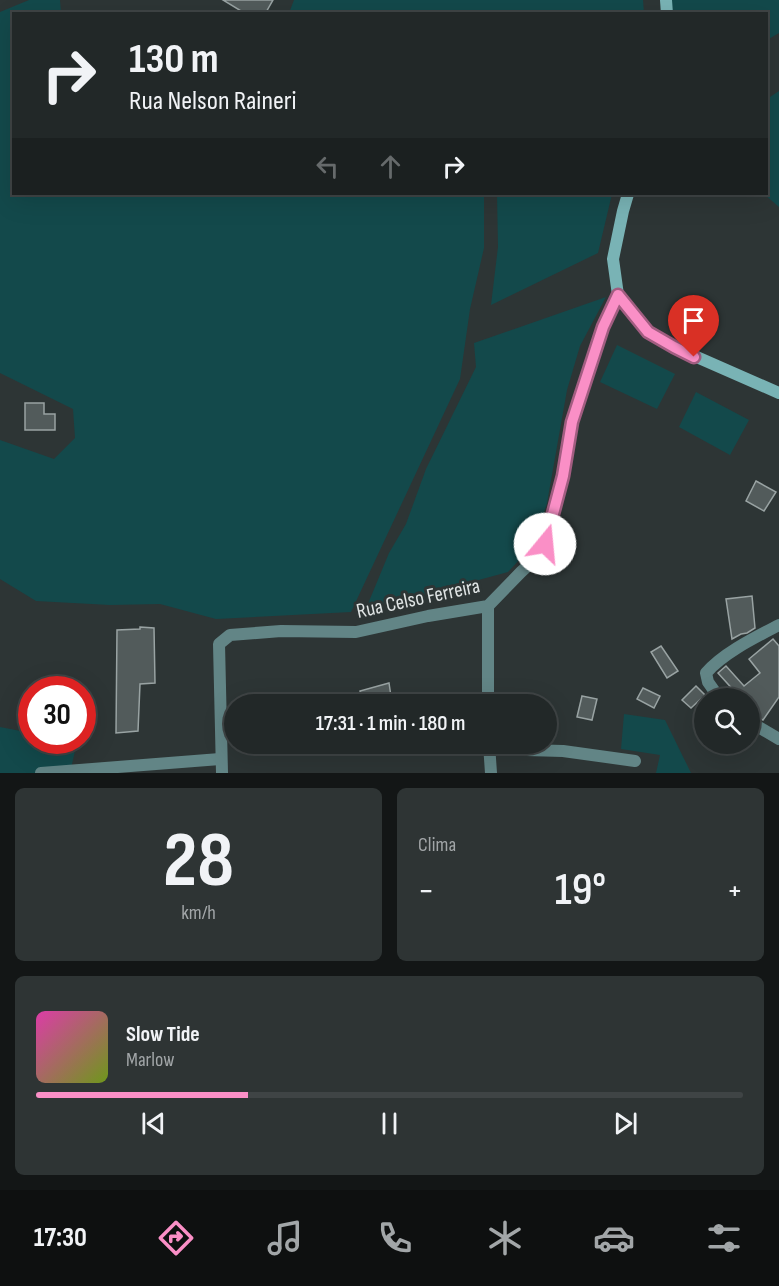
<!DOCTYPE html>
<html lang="pt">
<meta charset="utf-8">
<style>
:root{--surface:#222828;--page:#2e3434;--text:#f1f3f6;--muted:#a2a6a8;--line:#3f4445;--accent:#fa8fc6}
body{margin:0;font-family:"Sofia Sans Condensed",sans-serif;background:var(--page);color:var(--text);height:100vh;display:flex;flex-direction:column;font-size:22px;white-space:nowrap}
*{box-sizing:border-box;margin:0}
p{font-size:20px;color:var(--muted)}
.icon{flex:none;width:33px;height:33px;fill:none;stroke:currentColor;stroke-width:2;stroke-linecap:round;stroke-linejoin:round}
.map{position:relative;height:773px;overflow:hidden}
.side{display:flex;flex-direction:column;gap:15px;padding:15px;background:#131616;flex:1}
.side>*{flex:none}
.banner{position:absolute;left:12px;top:12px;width:756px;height:183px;border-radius:0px;box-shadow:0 6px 24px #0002,0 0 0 2px var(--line);background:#222828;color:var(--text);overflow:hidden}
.controls{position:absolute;left:694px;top:688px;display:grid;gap:12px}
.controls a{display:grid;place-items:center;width:66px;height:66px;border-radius:50%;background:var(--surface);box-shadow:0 6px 24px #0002,0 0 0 2px var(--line);font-size:30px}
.speed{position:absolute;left:18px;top:676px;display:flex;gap:12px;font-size:30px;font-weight:700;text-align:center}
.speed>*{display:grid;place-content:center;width:78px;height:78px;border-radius:50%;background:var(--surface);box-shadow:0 6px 24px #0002,0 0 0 2px var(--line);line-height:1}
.speed .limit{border:9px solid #d22;background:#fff;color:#111}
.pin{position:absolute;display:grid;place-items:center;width:51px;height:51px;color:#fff;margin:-62px -26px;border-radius:50% 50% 50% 0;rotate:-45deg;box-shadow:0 0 6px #0007}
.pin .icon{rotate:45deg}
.me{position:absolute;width:66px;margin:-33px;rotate:17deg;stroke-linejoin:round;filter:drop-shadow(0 0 4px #0008)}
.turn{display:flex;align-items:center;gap:21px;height:126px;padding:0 18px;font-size:27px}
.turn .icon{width:78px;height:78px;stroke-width:2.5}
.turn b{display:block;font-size:42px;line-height:51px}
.lanes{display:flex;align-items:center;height:57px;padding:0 18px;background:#0003;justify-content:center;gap:30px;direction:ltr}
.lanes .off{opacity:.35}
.big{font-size:45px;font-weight:600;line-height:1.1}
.side .card{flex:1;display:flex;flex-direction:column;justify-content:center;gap:9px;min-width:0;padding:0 21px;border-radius:9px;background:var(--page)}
.side .dial{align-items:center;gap:0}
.dial b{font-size:78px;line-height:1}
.song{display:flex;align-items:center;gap:18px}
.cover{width:72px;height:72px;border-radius:9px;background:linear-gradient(135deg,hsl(320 70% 55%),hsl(80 70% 35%))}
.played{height:6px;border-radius:3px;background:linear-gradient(90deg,var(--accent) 30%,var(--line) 30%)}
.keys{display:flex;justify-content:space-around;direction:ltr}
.heat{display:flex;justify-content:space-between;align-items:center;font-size:33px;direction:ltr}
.side .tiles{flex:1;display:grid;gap:15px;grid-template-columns:1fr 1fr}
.card:last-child{grid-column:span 2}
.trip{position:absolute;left:224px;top:694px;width:333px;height:60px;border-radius:30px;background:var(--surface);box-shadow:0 6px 24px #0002,0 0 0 2px var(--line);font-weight:600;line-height:60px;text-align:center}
.dock{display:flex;height:96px;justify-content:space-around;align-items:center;background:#0e1010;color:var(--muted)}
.dock .icon{width:42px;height:42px}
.dock .active{color:var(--accent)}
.dock b{font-size:27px;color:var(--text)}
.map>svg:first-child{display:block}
.green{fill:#13494b}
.building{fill:#525b5b;stroke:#99a3a3;stroke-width:1.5}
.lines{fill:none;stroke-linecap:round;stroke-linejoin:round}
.minor{stroke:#628586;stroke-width:12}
.secondary{stroke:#79b3b5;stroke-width:12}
.route-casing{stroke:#a25d81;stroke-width:15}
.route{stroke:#fa8fc6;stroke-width:10}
.labels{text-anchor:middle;stroke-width:6;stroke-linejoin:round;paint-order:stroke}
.street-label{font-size:21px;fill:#e0e5e5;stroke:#2d3535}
</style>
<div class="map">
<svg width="779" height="773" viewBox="0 0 779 773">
<rect width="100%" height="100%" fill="#2d3535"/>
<!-- green -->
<g class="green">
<polygon points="29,0 60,0 61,13 14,14 14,194 484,194 484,248 470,309 460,379 351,612 216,619 160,604 110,605 36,601 0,579 0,440 54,459 75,438 73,409 0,373 0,12"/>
<polygon points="294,0 643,0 644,13 289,13"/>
<polygon points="666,0 779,0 779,33 767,40 766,14 667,13"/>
<polygon points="779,91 779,207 764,194 766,194 767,99"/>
<polygon points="497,194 612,194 598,253 491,305 498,247"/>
<polygon points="606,297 580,346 567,390 547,503 534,544 508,572 365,611 389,553 406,524 426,469 476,367 474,343"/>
<polygon points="617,345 675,374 657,409 600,382"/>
<polygon points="696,392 749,420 730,455 679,427"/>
<polygon points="624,714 665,720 691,773 656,773 660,755 621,749"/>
<polygon points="0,727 31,733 32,741 77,742 70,773 0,773"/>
</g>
<!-- building -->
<g class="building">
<polygon points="223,0 273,0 265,14 246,14"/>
<polygon points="25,403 44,403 44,414 55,414 55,430 25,430"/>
<polygon points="756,481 776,492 764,511 746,501"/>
<polygon points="752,596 755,628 747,633 741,634 732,639 726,599"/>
<polygon points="140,627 154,628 155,683 140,684 138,731 116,733 117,630 140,629"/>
<polygon points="773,639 779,646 779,697 763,720 750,714 750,699 729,699 736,693 718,673 726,666 744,686 760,673 749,659"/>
<polygon points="661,646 678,671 667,678 651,652"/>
<polygon points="389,683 392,703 383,705 363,705 360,691"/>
<polygon points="696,686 705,695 691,708 682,700"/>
<polygon points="643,688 660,696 654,708 637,699"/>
<polygon points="582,696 597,699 592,720 577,717"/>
</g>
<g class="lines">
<!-- minor -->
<g class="minor">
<path d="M 720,699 L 708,682 L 706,673 C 723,653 756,637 779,625"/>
<polyline points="488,705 488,606"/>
<polyline points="750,722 779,739"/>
<polyline points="489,744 491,773"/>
<polyline points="489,749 563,751 635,761"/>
<polyline points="41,773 220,759"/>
<polyline points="222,773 219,644 230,635 281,631 356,632 428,616 488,606 521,572 535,559 545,544 563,476 572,422 603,327 618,295"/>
</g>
<!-- secondary -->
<g class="secondary">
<polyline points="666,0 667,14"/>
<polyline points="628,194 623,211 613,259 618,295 648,332 674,347 779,393"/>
</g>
</g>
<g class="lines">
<defs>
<polyline id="route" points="545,544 563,476 572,422 603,327 618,295 648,332 674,347 694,357"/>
</defs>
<!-- route casing -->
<use href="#route" class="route-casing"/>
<!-- route -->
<use href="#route" class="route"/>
</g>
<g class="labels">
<!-- street labels -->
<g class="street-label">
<text transform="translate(418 598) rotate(-12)" y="7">Rua Celso Ferreira</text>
</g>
</g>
</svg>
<div class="controls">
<a><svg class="icon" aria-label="search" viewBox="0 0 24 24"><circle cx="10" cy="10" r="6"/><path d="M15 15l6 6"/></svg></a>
</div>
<div class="speed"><div class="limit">30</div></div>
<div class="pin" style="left:694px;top:357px;background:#d93025"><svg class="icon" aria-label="arrive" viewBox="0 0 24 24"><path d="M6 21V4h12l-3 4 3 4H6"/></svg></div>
<svg class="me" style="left:545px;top:544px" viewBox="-20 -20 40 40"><circle r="19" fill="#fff"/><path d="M0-13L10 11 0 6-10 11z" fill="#fa8fc6"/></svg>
<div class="trip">17:31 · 1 min · 180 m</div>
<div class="banner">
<div class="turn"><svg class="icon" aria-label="right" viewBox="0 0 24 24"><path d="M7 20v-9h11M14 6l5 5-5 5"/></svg><div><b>130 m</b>Rua Nelson Raineri</div></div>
<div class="lanes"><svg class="icon off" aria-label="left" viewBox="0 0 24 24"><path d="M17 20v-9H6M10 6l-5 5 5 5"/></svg><svg class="icon off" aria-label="ahead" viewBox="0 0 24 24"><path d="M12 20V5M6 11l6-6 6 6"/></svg><svg class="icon" aria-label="right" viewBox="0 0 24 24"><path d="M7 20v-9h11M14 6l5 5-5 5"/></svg></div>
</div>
</div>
<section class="side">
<div class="tiles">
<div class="card dial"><b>28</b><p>km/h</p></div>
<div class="card"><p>Clima</p>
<div class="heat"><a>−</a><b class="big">19°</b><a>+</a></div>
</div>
<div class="card">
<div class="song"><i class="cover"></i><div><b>Slow Tide</b><p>Marlow</p></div></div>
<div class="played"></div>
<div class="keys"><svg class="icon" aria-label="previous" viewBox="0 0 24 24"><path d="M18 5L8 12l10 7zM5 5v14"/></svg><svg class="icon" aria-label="pause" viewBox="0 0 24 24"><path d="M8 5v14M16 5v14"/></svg><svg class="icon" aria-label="next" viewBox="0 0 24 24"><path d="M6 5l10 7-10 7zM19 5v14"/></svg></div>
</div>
</div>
</section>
<nav class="dock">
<b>17:30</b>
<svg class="icon active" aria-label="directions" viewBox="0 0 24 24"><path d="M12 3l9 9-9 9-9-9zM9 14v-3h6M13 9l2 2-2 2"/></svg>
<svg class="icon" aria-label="music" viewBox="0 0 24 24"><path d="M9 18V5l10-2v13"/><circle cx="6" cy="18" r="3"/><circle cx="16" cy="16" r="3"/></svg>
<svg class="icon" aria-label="phone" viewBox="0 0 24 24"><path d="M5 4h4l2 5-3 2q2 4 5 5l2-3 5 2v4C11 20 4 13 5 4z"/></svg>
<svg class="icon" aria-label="climate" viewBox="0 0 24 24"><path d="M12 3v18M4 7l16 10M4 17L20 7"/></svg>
<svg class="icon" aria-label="car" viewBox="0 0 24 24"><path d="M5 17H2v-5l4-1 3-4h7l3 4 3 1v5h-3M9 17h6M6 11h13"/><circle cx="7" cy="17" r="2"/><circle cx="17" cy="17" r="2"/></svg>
<svg class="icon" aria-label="filters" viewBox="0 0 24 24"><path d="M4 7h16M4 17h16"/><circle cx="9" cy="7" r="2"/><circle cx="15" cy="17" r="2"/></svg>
</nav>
